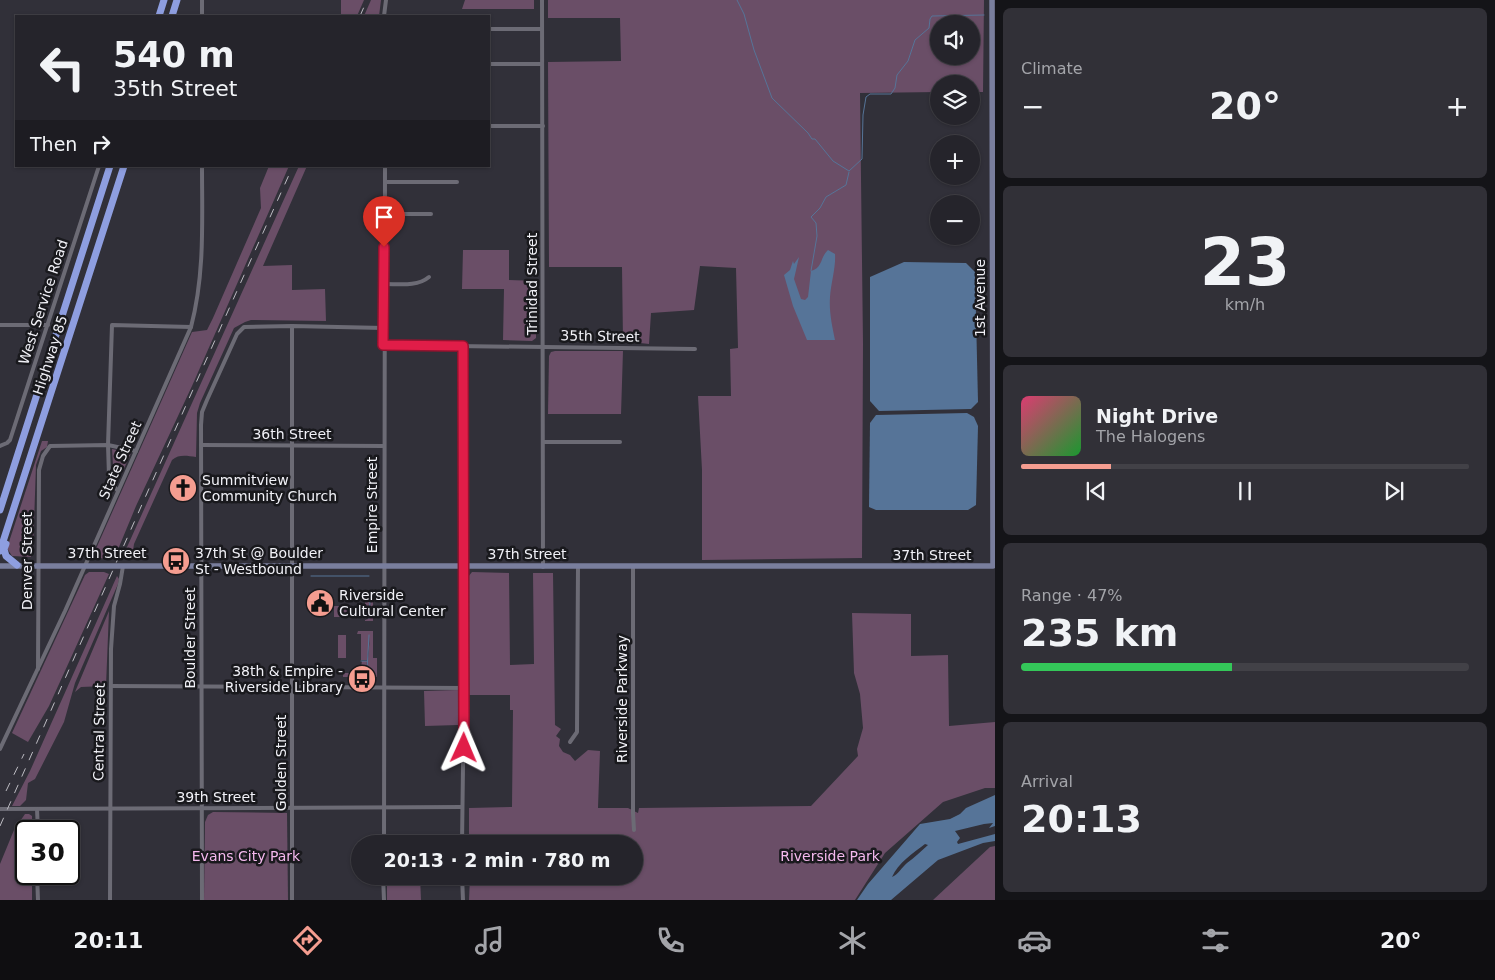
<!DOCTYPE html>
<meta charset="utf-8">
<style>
:root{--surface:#25242b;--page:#313037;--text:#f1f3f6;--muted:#a3a4a9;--line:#424147;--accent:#f59d90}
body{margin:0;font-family:"DejaVu Sans",sans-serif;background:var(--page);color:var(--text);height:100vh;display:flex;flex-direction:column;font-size:19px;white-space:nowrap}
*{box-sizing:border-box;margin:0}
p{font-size:16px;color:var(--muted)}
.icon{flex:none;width:28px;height:28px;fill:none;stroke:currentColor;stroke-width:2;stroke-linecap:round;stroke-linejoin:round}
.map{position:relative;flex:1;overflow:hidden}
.panel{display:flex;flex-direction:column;gap:8px;padding:8px;background:#141418;width:500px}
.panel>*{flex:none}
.top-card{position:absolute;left:15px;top:15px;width:475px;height:152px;border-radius:0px;box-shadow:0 1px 4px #0004,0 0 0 1px var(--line);background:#25242b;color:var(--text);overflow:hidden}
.controls{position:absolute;left:930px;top:15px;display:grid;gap:10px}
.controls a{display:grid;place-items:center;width:50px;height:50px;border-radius:50%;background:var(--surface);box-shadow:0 1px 4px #0004,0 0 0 1px var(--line);font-size:25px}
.speed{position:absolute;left:15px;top:820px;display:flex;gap:10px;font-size:25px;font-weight:700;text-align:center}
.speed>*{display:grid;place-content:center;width:65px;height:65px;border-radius:50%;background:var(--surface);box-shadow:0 1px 4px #0004,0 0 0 1px var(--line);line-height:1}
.speed .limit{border:2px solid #111;border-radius:8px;background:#fff;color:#111}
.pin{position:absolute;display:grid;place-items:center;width:42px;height:42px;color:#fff;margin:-51px -21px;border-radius:50% 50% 50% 0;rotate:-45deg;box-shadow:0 0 5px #0007}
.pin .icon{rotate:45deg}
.me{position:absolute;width:55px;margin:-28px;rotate:1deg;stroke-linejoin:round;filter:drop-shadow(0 0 4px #0008)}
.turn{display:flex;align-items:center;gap:18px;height:105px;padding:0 15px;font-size:22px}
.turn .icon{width:65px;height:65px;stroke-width:2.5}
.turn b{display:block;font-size:35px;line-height:42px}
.then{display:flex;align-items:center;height:48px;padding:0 15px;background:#0003;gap:10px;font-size:19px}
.big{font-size:38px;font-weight:700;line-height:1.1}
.panel .widget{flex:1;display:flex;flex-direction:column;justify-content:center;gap:8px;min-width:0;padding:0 18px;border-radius:8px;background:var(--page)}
.panel .dial{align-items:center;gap:0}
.dial b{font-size:65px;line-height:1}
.song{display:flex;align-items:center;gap:15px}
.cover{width:60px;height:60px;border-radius:8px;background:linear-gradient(135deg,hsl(340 70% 55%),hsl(130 70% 35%))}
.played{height:5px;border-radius:2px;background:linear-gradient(90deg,var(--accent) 20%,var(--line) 20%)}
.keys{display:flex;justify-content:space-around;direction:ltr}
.heat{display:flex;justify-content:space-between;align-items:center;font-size:28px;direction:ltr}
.charge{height:8px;border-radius:4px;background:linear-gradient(90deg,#34c759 47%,var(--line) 0)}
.trip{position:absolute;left:351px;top:835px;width:292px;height:50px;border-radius:25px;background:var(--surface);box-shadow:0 1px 4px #0004,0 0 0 1px var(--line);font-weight:700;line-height:50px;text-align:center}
.dock{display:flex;height:80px;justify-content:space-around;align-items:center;background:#0f0e11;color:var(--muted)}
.dock .icon{width:35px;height:35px}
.dock .selected{color:var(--accent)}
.dock b{font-size:22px;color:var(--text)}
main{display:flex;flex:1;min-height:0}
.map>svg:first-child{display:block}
.green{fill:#6a4e67;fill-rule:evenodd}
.water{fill:#567498;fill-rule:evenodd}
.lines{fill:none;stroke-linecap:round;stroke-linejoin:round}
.stream{stroke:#567498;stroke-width:1}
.minor{stroke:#6c6b75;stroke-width:4}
.secondary{stroke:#797e9d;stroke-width:5.5}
.trunk{stroke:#8e9ee0;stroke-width:7}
.rail{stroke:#bdbcc3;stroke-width:1;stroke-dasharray:9 9;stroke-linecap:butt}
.route-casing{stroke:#92132f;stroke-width:12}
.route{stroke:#e11d48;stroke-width:9}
.labels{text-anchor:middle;stroke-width:5;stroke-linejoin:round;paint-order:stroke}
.street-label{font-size:14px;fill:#f1f1f7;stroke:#19191d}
.poi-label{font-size:14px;fill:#f1f1f7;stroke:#19191d;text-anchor:start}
.park-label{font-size:14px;fill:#f5b9ee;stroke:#19191d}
</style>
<main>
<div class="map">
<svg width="995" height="900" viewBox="0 0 995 900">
<rect width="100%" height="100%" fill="#313039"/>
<!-- green -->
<g class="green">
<polygon points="341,0 364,0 357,16 341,16"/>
<polygon points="371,0 381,0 379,16 364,16"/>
<polygon points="465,0 534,0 534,9 462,9"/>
<path d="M 548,0 L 984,0 L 983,92 L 971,92 L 971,84 L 939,84 L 939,92 L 860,93 L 863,344 L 862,558 L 702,560 L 702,470 L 698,396 L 731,396 L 730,349 L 738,348 L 736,268 L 700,266 L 694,310 L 651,313 L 649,344 L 623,341 L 622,267 L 549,267 L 548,62 L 621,61 L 620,18 L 548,18 ZM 939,24 L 971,24 L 971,56 L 939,56 Z"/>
<polygon points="269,166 289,166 192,386 136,506 114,559 97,558 95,551 192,332 207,330 213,318 261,208 260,188"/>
<path d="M 299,166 L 307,166 L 263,266 L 292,265 L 292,290 L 325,289 L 326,321 L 251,320 L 245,322 L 234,328 L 200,403 L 197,413 L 196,457 C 187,456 179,454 172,460 L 134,544 L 132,557 L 123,556 Z"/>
<polygon points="463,250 509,250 509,280 537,281 536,338 532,341 503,340 504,289 462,289"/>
<polygon points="555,351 623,351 621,414 548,414 549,356 551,352"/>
<polygon points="42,441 48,441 47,447 41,451 36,465 33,553 31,553 31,557 12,556 7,548"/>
<polygon points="112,449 131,453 122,473 116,475 113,465"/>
<polygon points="89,572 104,572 109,574 49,706 28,742 12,733 85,575"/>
<polygon points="472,572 509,573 510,665 534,664 533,573 553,573 555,725 561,729 556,736 560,739 559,746 563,752 570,755 575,761 588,750 600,751 598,808 628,808 638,813 639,808 811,806 858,756 857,749 863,728 860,694 854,673 852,613 911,614 911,656 948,655 949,726 995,722 995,788 985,788 943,802 885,853 855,900 469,900 470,876 635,876 635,844 469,844 469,808 512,807 513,710 510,710 510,695 468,695 468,577"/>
<polygon points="117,576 119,579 118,584 75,683 64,722 35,779 28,783 26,800 20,806 12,806 30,771"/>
<polygon points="373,595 373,621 365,621 365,620 371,618 370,600 369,614 365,619 365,600 367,596"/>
<rect x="334" y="606" width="16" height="11"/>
<polygon points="109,611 106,686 81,687 75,692"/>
<path d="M 358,631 L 373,631 L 373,658 L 377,658 L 377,677 L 343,677 L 343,673 L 355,673 L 356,667 L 361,667 L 362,661 L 367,661 C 366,672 367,670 358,673 L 364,673 L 367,669 L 370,636 L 367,660 L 361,660 L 361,634 L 357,634 Z"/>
<rect x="338" y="635" width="8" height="23"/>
<polygon points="458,690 458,725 425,726 424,691"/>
<polygon points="213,812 287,813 288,900 204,900 205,822 208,815"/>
<polygon points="25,814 29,814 32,816 32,831 26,831 26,874 32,874 32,900 0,900 0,864 14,830"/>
<polygon points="995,846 995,900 933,900 990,847"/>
<polygon points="387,876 420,876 421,900 387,900"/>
</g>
<!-- water -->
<g class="water">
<path d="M 828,250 L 835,254 C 836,267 831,283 830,297 C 829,312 832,325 835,340 L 807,340 L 793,306 L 784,275 L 790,270 L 793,261 L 794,264 L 799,257 L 794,279 L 801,299 L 805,300 L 808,297 L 811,271 C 823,268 820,257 828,250 Z"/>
<polygon points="904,262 966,263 975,272 978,402 971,409 879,411 870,401 870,277"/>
<polygon points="967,413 974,417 978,426 976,505 968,510 876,510 869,507 870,423 876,415"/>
<path d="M 995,795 L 995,826 L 989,828 L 993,823 L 984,824 L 955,831 L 960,838 L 957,842 L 958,844 L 995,834 L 995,841 L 983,843 L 938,860 L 891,900 L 857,900 L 868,884 L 920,824 L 950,819 L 960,814 L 966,808 ZM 925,844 L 928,845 C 921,851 914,858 907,863 C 901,868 899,874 892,877 C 898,863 913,853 925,844 Z"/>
</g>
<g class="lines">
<!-- stream -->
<g class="stream">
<polyline points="737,0 744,14 754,50 772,98 808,133 812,139 815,139 833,161 849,171 862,159 863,115 866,97 870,94 891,94 895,88 897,75 908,61 915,40 929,28 930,19 932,16 984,15"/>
<polyline points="811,271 817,236 816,223 811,217 820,208 826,197 846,185 849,172"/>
<polyline points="311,576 369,576"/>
<polyline points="369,618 370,600"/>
<polyline points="361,661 367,661"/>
<polyline points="359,673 365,672 367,670 369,635"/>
</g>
<!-- minor -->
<g class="minor">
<polyline points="202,0 202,16"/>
<polyline points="542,0 543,567"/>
<polyline points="384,16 386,0"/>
<polyline points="489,29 541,29"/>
<polyline points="489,64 542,64"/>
<polyline points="489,126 543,126"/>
<polyline points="385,182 457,182"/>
<polyline points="384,214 431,214"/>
<path d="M 385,284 C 399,284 417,287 429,277"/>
<polyline points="0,325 48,325"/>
<polyline points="383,345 695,349"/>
<polyline points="543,442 620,442"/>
<polyline points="201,445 383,446"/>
<polyline points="0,446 7,443 10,440 99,166"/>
<polyline points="118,491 113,485 109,476 108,445 112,325 191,327"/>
<polyline points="633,567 633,813 634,830"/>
<polyline points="38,669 39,470 43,456 50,446 108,445 136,451"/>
<polyline points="111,686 464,688"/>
<polyline points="570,742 577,732 578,567"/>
<path d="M 0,749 L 65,611 L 191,327 C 205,274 202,220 202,166"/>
<polyline points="0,809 462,807"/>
<polyline points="37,809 38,831"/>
<polyline points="384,844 385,166"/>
<polyline points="462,844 464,688 462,559 463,346"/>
<polyline points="37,874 38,900"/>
<polyline points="383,876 384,900"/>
<polyline points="462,876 463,900"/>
<polyline points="110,900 111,649 114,606 120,584 123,566"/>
<polyline points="202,900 201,425 202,412 207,400 237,334 244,327 292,326 384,328"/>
<polyline points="292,900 292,326"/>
</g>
<!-- secondary -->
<polyline class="secondary" points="0,566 993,566 992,0"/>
<!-- trunk -->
<g class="trunk">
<polyline points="159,16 164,0"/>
<polyline points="172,16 177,0"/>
<polyline points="0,510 110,166"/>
<polyline points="6,544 4,549 6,556 17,565"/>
<polyline points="0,551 124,166"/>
</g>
<!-- rail -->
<g class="rail">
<polyline points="360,16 367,0"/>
<polyline points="6,791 24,754"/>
<path d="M 0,826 C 97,606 194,386 293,166"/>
</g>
</g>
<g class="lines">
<defs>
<polyline id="route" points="384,247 383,345 463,346 464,748"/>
</defs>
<!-- route casing -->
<use href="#route" class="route-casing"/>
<!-- route -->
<use href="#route" class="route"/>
</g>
<!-- icons -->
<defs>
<symbol id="church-disc" viewBox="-11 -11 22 22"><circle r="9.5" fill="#f59d90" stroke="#19191d"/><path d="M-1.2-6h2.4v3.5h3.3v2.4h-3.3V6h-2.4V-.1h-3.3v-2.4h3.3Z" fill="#111"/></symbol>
<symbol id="bus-disc" viewBox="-11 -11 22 22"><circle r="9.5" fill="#f59d90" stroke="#19191d"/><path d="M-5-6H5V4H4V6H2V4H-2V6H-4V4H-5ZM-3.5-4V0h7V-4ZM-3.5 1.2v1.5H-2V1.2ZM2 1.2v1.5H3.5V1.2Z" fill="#111"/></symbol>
<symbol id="civic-disc" viewBox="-11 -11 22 22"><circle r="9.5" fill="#f59d90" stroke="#19191d"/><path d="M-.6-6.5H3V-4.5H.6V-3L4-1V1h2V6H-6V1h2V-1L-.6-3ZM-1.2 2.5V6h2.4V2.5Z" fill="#111"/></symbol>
</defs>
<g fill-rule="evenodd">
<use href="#church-disc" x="167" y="472" width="32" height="32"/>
<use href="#bus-disc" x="160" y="545" width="32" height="32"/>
<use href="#civic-disc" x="304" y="587" width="32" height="32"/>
<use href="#bus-disc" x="346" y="663" width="32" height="32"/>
</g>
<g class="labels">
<!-- street labels -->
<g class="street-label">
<text transform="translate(532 284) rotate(-90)" y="5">Trinidad Street</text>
<text transform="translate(980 298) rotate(-90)" y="5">1st Avenue</text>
<text transform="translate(43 302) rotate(-72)" y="5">West Service Road</text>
<text transform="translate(600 336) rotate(1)" y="5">35th Street</text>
<text transform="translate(50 355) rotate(-72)" y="5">Highway 85</text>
<text x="292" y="439">36th Street</text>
<text transform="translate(120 460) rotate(-66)" y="5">State Street</text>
<text transform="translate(372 505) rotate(-90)" y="5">Empire Street</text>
<text x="107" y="558">37th Street</text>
<text x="527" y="559">37th Street</text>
<text x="932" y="560">37th Street</text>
<text transform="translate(27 561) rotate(-90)" y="5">Denver Street</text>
<text transform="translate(190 638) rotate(-90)" y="5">Boulder Street</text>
<text transform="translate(622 699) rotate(-90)" y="5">Riverside Parkway</text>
<text transform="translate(99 732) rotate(-89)" y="5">Central Street</text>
<text transform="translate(281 763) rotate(-90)" y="5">Golden Street</text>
<text x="216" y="802">39th Street</text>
</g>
<!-- poi labels -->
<g class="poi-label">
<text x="202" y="485">Summitview<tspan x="202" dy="16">Community Church</tspan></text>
<text x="195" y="558">37th St @ Boulder<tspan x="195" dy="16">St - Westbound</tspan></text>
<text x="339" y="600">Riverside<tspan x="339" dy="16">Cultural Center</tspan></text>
<text x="343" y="676" text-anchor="end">38th &amp; Empire -<tspan x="343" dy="16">Riverside Library</tspan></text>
</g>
<!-- park labels -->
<g class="park-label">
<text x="246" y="861">Evans City Park</text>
<text x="830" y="861">Riverside Park</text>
</g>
</g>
</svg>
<div class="controls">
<a><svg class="icon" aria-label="sound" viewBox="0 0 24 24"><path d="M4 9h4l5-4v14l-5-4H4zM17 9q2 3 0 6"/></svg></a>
<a><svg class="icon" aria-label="layers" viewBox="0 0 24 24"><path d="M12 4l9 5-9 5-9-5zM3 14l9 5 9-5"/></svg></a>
<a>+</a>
<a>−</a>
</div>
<div class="speed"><div class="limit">30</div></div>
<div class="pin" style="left:384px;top:247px;background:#d93025"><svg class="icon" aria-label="arrive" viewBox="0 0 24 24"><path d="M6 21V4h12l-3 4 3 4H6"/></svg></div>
<svg class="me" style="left:464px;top:748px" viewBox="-20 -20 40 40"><path d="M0-17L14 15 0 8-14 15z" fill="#e11d48" stroke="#fff" stroke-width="4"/></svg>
<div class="trip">20:13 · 2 min · 780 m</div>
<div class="top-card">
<div class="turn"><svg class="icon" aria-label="left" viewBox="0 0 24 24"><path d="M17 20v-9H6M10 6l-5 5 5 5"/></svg><div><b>540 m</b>35th Street</div></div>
<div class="then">Then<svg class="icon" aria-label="right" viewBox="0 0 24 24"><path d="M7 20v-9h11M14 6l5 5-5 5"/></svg></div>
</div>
</div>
<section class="panel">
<div class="widget"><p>Climate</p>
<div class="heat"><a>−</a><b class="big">20°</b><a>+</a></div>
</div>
<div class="widget dial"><b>23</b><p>km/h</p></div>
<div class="widget">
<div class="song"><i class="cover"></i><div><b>Night Drive</b><p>The Halogens</p></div></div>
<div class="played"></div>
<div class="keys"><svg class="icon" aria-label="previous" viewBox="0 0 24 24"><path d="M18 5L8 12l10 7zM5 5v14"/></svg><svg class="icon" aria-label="pause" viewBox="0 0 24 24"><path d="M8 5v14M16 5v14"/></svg><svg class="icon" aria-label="next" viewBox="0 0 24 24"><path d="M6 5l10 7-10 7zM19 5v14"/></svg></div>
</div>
<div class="widget"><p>Range · 47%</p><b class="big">235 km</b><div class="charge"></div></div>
<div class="widget"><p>Arrival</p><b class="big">20:13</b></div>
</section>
</main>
<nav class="dock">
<b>20:11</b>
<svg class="icon selected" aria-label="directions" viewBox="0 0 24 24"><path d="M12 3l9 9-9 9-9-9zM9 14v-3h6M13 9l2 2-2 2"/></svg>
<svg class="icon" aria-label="music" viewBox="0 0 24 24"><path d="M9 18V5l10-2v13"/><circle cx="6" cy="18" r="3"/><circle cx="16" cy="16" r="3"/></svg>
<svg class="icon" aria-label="phone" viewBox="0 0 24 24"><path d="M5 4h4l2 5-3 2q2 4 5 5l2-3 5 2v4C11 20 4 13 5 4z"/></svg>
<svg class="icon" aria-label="climate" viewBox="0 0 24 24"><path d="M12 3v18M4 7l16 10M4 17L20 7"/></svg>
<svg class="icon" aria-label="car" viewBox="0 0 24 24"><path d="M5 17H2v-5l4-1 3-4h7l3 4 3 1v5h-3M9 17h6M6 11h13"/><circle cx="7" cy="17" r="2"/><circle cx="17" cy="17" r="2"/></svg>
<svg class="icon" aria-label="filters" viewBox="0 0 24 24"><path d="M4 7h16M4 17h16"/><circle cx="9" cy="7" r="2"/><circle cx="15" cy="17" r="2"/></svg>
<b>20°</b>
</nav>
